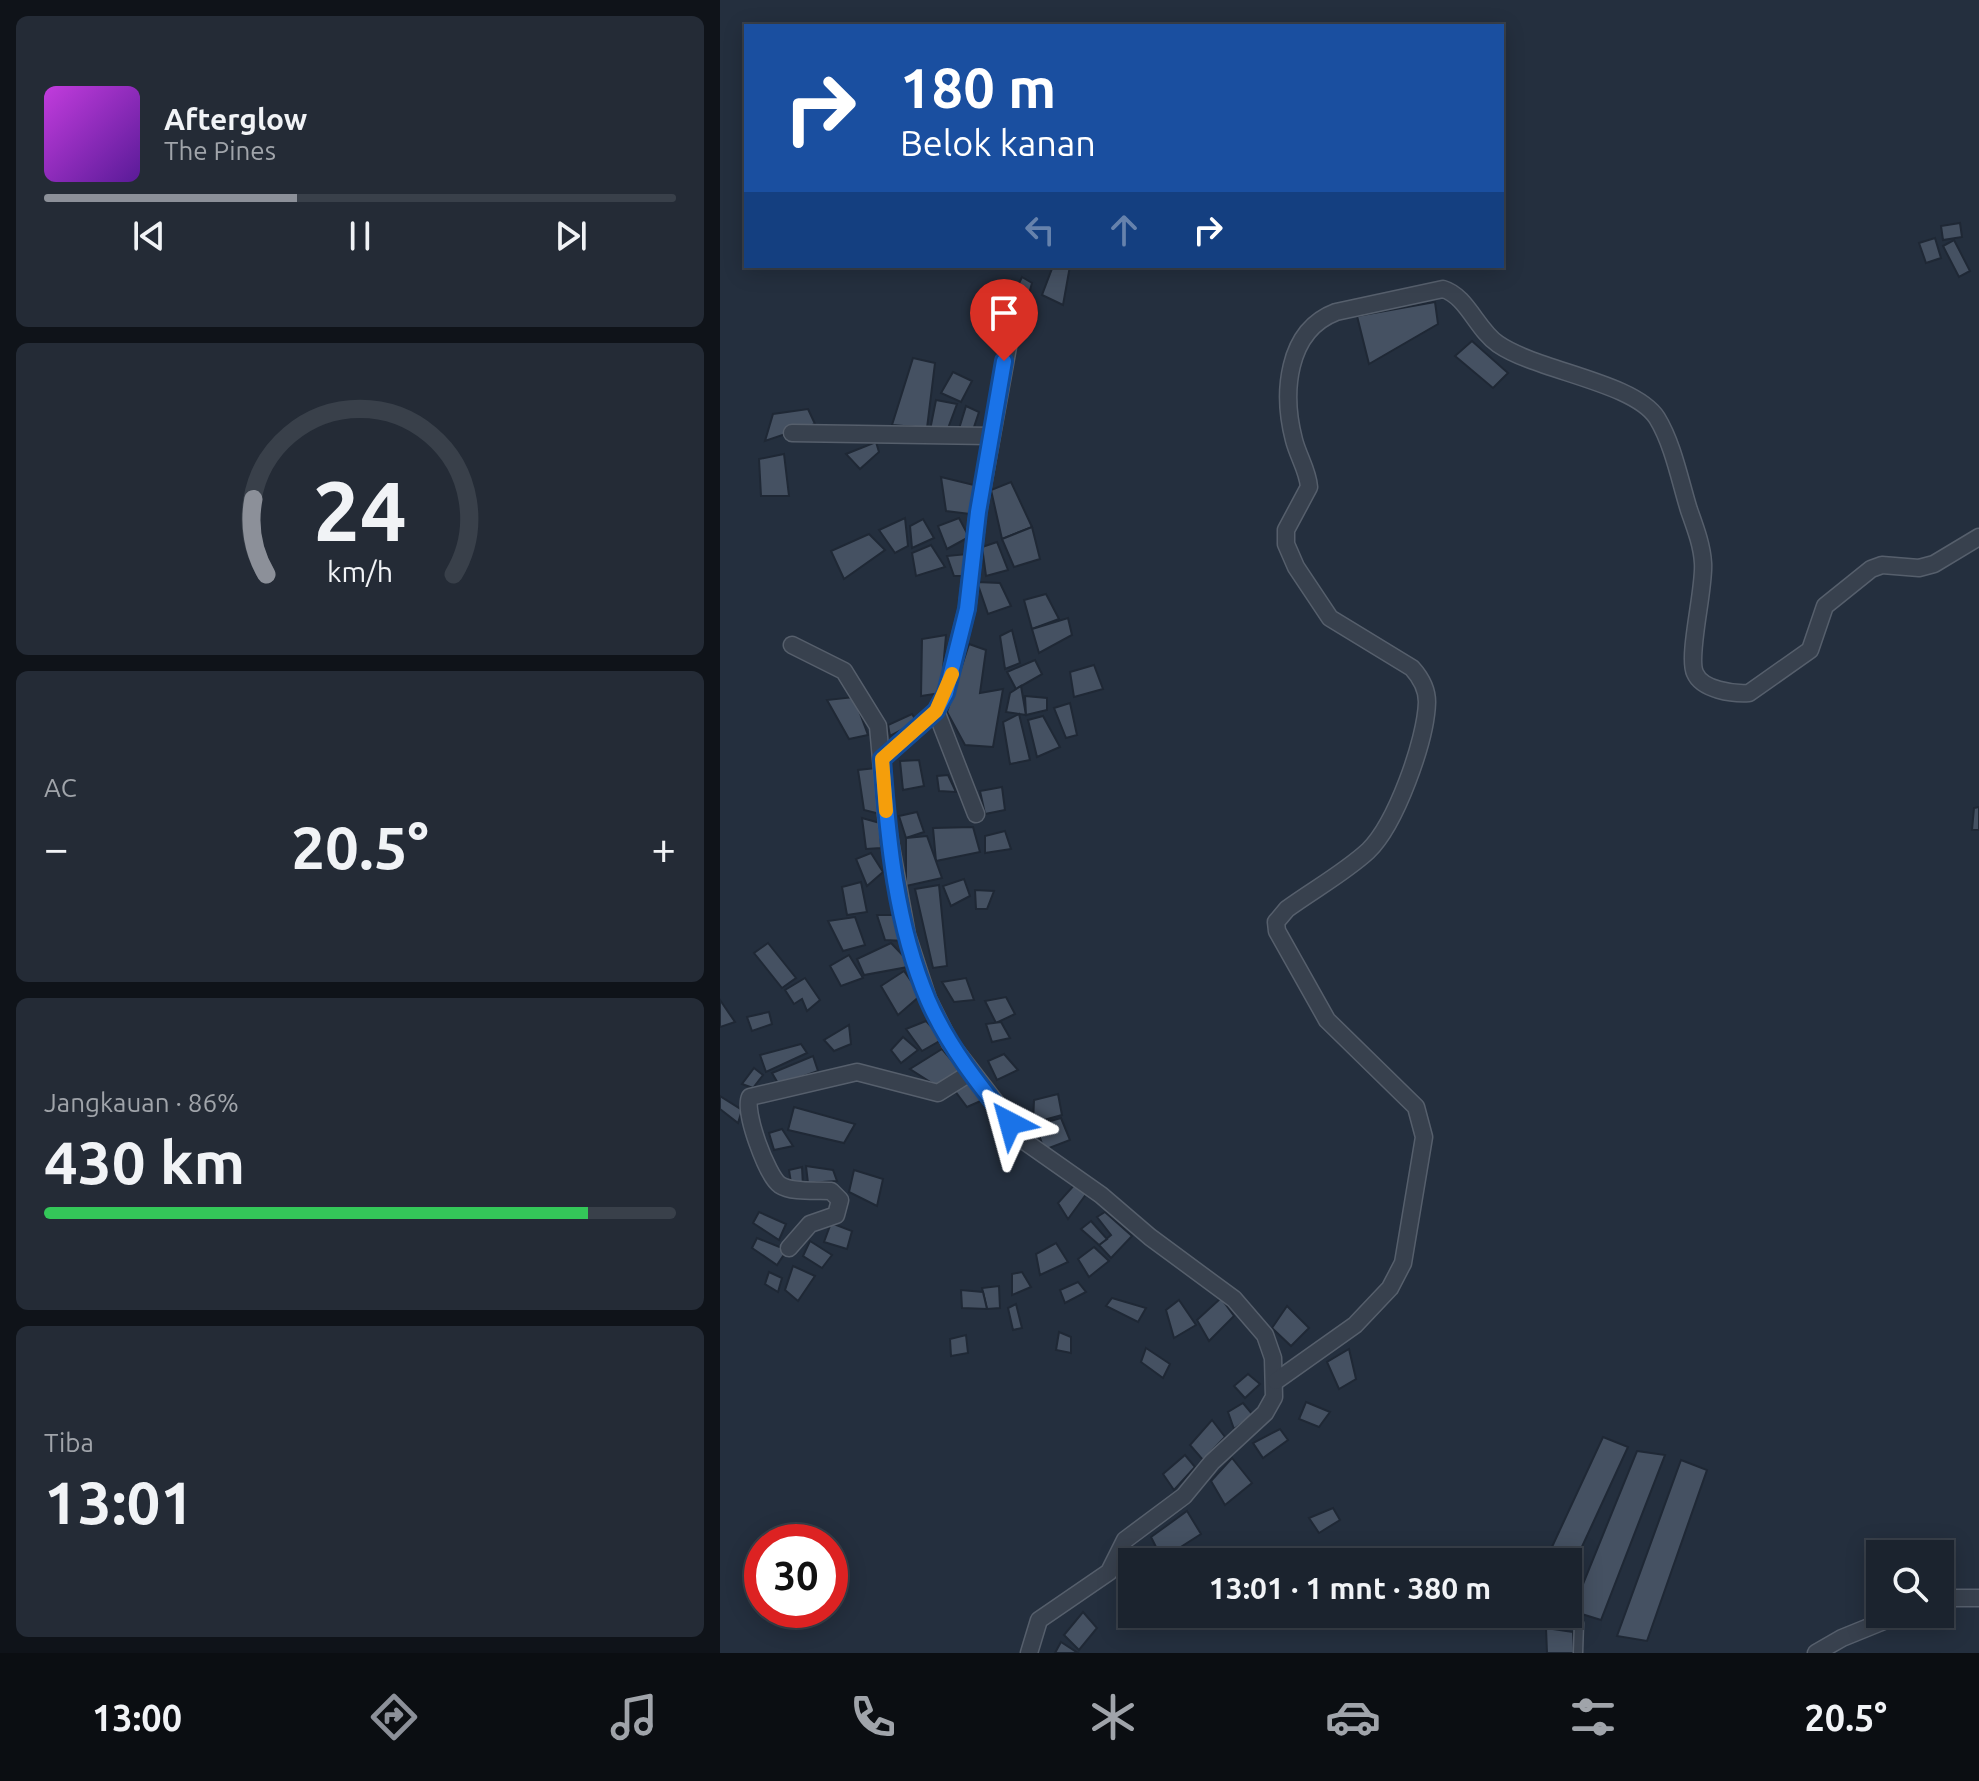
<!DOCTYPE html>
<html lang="id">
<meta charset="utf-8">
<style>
:root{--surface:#1b232e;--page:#242b36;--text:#f1f3f6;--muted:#a0a4aa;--line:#39404a;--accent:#8c9099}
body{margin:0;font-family:Ubuntu,sans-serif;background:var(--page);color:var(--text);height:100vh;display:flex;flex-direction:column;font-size:30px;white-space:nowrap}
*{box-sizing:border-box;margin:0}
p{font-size:26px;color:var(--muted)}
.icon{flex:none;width:44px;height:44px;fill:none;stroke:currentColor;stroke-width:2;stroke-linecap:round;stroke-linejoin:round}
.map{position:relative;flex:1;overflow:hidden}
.drawer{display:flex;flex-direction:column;gap:16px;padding:16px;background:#0f1319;width:720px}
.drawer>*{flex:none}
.top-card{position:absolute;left:24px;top:24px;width:760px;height:244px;border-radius:0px;box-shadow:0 4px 20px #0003,0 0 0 2px var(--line);background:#1a4fa0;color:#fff;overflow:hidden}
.buttons{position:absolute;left:1146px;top:1540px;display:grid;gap:16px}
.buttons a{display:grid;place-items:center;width:88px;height:88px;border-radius:0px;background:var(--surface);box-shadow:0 4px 20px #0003,0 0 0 2px var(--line);font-size:40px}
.speed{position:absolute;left:24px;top:1524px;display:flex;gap:16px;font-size:40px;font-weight:700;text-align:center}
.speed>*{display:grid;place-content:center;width:104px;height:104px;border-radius:50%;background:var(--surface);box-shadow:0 4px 20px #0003,0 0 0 2px var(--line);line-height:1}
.speed .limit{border:12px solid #d22;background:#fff;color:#111}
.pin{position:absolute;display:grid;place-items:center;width:68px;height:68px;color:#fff;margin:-82px -34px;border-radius:50% 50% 50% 0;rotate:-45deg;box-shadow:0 0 8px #0007}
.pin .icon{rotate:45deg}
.me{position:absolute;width:88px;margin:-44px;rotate:321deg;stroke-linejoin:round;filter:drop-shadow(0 0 6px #0008)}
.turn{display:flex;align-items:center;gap:28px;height:168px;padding:0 24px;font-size:36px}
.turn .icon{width:104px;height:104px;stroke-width:2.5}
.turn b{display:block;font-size:56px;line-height:68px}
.lanes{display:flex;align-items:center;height:76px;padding:0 24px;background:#0003;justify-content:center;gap:40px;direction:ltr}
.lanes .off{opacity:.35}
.big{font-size:60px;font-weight:700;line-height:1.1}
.drawer .widget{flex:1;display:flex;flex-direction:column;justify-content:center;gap:12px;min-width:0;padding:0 28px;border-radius:12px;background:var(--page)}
.drawer .dial{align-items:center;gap:0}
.dial svg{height:208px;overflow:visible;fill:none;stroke:var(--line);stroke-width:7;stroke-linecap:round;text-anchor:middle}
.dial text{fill:var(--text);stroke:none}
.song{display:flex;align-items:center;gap:24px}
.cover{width:96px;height:96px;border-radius:12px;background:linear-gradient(135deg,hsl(290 70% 55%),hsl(270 70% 35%))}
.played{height:8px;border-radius:4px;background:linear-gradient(90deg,var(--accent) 40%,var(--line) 40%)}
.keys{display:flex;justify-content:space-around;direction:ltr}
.heat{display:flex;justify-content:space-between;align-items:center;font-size:44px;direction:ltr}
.charge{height:12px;border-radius:6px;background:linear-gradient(90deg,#34c759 86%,var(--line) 0)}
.trip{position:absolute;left:398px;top:1548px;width:464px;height:80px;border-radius:0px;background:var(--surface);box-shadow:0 4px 20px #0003,0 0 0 2px var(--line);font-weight:700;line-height:80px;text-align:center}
.tab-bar{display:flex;height:128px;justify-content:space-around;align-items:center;background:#0b0e12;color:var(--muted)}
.tab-bar .icon{width:56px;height:56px}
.tab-bar .on{color:var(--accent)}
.tab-bar b{font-size:36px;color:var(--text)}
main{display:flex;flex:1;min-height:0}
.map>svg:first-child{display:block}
.building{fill:#455162;stroke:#1f2835;stroke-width:2}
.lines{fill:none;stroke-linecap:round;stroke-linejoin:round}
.service-casing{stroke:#565f6c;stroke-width:11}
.minor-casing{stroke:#565f6c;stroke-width:19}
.service{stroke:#38414e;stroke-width:8}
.minor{stroke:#38414e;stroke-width:16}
.route-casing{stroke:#114b97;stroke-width:20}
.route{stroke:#1a73e8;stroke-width:14}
.slow{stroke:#f59e0b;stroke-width:14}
</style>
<main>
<section class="drawer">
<div class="widget">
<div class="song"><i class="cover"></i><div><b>Afterglow</b><p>The Pines</p></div></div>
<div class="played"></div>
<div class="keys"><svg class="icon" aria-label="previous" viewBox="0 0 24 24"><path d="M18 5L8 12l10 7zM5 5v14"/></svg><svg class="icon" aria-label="pause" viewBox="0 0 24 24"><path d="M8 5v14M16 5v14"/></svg><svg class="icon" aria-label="next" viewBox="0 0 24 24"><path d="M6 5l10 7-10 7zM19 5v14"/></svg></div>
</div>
<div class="widget dial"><svg viewBox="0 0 100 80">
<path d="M14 69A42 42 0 1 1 86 69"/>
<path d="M14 69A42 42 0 0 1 9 40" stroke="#8c9099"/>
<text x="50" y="56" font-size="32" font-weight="700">24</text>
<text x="50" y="72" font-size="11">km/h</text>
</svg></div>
<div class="widget"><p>AC</p>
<div class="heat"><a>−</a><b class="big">20.5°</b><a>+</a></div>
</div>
<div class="widget"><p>Jangkauan · 86%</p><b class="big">430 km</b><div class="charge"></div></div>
<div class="widget"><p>Tiba</p><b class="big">13:01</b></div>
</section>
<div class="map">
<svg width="1259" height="1653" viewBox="0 0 1259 1653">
<rect width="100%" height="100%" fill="#242f3e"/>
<!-- building -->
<g class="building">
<polygon points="1240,223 1242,237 1223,240 1221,226"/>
<polygon points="1215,238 1221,258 1206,263 1199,243"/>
<polygon points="1234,240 1250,271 1239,277 1223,246"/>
<polygon points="333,266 350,266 343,305 322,295"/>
<polygon points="302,277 312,283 302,319 283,317"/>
<polygon points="715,302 718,324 649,364 637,316"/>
<polygon points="752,341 788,373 773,388 735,356"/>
<polygon points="193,358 215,363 207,428 172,425"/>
<polygon points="233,372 252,381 241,402 221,393"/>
<polygon points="216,400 237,404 227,431 210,430"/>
<polygon points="246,406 259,412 252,433 238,432"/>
<polygon points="88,409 95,424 45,441 53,414"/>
<polygon points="156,442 159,452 140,469 126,454"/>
<polygon points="64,454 69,496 41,496 39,459"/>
<polygon points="221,477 254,485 250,514 226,511"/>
<polygon points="291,482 312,527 282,539 271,490"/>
<polygon points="185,518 188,546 175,553 159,530"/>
<polygon points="239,518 249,537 227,549 218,526"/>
<polygon points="203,519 214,538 192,548 190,526"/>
<polygon points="312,527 320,559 294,567 282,539"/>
<polygon points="149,534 165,550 124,579 111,551"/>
<polygon points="277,542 288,570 266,576 262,547"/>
<polygon points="211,545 225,567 196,576 192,553"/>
<polygon points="247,554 249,576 234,576 227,556"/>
<polygon points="257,582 280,583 291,606 268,614"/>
<polygon points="326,594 339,619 312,629 304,600"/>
<polygon points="348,618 352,635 319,653 312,629"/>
<polygon points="292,630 300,663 285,669 280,636"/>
<polygon points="226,635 221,693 201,696 202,639"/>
<polygon points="249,644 266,650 260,693 283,689 273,747 245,745 227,712"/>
<polygon points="315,660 322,674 296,689 287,672"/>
<polygon points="374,665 383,689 354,697 350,672"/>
<polygon points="301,686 306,715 286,712 290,693"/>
<polygon points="305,696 327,698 327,710 306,715"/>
<polygon points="134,697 148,735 129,739 107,700"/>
<polygon points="350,703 357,735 346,738 334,708"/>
<polygon points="192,714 197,722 170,736 168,725"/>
<polygon points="299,714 310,760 290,764 283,722"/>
<polygon points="323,716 340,747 317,757 308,720"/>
<polygon points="199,760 204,786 183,790 180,761"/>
<polygon points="156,768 160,814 144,810 138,770"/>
<polygon points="228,775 236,792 219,791 217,776"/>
<polygon points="282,787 285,810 265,814 260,791"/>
<polygon points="1259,807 1259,830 1252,830 1254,808"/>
<polygon points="197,812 204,832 186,838 179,816"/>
<polygon points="142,818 160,823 161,848 146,849"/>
<polygon points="253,827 260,852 216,861 213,828"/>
<polygon points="285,831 291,849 265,853 265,836"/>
<polygon points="207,836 222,878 186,886 186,838"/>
<polygon points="151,853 163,872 147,886 136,859"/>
<polygon points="244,879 250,896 231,906 223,886"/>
<polygon points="141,882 147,912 127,915 122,887"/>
<polygon points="219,885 227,966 213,968 195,889"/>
<polygon points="255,890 274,891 267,909 256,909"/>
<polygon points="157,915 181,915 185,941 165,940"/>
<polygon points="135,917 145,945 123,951 108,921"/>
<polygon points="48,943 76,978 62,988 34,953"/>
<polygon points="171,943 193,966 144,975 137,959"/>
<polygon points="129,955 143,978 121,986 110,966"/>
<polygon points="184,971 201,995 178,1015 161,986"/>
<polygon points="85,978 100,1000 87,1011 82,999 74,1004 65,990"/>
<polygon points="246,978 254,1000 234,1002 222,982"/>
<polygon points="286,997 295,1014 276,1023 265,1001"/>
<polygon points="0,1000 15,1022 0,1027"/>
<polygon points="49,1012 52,1024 32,1031 27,1017"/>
<polygon points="206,1021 223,1039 202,1051 186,1029"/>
<polygon points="281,1022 290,1038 272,1042 266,1024"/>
<polygon points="129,1025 131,1044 114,1051 104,1040"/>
<polygon points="183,1037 198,1050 181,1063 171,1050"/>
<polygon points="81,1044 87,1053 46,1072 40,1055"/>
<polygon points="222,1049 241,1071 218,1087 190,1069"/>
<polygon points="284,1054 298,1070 277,1080 268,1061"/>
<polygon points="93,1056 98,1071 59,1085 52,1073"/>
<polygon points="34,1068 43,1075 33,1088 22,1084"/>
<polygon points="249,1081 263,1100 247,1107 235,1091"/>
<polygon points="338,1094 342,1115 313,1123 314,1100"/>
<polygon points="0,1096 22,1110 18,1123 0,1109"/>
<polygon points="74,1107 135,1124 124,1143 68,1130"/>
<polygon points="341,1118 350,1140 324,1150 316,1125"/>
<polygon points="62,1129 73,1146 54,1150 49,1133"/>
<polygon points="86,1166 113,1170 117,1181 88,1183"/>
<polygon points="82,1167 83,1186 71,1183 69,1170"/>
<polygon points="134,1170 163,1179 157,1206 129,1192"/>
<polygon points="356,1183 367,1193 348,1219 338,1203"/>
<polygon points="39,1212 66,1224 59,1240 33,1223"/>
<polygon points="385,1212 412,1236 391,1258 379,1245 391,1235 377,1217"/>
<polygon points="371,1221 387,1239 379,1245 361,1229"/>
<polygon points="111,1223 132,1231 127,1249 104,1242"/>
<polygon points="37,1238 67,1250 57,1265 32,1248"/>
<polygon points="90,1241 112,1255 102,1268 83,1256"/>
<polygon points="336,1243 348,1262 320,1275 316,1254"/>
<polygon points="374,1247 389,1261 369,1277 358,1259"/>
<polygon points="73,1266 95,1276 78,1301 65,1290"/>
<polygon points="49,1272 62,1278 58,1292 45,1284"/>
<polygon points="302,1272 311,1287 292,1295 292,1274"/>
<polygon points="358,1282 366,1292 345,1303 340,1290"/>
<polygon points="279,1286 280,1308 267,1309 262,1288"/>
<polygon points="241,1290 263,1292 267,1309 242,1308"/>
<polygon points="392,1298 426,1308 418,1322 386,1306"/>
<polygon points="501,1298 514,1316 489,1341 477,1320"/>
<polygon points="459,1300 476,1325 454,1338 446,1310"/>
<polygon points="296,1304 302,1328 293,1330 288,1308"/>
<polygon points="567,1306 589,1328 571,1346 552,1328"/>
<polygon points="339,1332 351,1337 351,1353 336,1350"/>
<polygon points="246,1335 248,1353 231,1356 230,1339"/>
<polygon points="426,1348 450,1364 443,1378 421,1362"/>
<polygon points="629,1349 636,1379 619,1389 607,1362"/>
<polygon points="528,1374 540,1384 525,1398 514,1386"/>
<polygon points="586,1402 610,1412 599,1427 579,1419"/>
<polygon points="523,1403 533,1415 514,1429 508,1412"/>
<polygon points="492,1420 505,1437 483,1460 470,1445"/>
<polygon points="560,1429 568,1440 543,1458 533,1443"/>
<polygon points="883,1437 908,1447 848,1577 848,1562 825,1562"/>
<polygon points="917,1451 945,1455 881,1620 852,1611"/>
<polygon points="465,1455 475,1467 454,1490 443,1474"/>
<polygon points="512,1458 532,1483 505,1505 491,1481"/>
<polygon points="961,1460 987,1470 927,1641 897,1636"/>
<polygon points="613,1508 620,1520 599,1533 589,1518"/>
<polygon points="467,1511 481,1534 442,1559 431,1537"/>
<polygon points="363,1612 377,1628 359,1650 344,1635"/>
<polygon points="826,1628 853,1632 854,1653 827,1653"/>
<polygon points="341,1642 358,1653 335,1653"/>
</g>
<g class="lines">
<defs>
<polyline id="service" points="858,1653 859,1623"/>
<g id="minor">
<polyline points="72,433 270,436"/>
<polyline points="72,645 124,671 158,726 167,825 187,935 208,999 230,1043 307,1143 381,1195 430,1237 514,1299 545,1335 553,1358 554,1397 545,1413 492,1462 464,1496 405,1540 389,1572 319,1620 309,1653"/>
<polyline points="216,711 256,814"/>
<polyline points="162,759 216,711 226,693 247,609 258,512 290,336"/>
<path d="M 69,1248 L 90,1224 L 116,1215 L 120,1200 L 111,1191 C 97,1190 72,1193 60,1185 C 47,1176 23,1111 30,1097 L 137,1072 L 218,1093 L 250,1073"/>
<path d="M 556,1381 L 635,1325 L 670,1288 L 683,1263 L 704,1137 L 696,1107 L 607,1020 L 557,931 L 556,922 L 567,909 C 593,890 624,873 648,851 C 676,824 706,740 707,702 C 707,688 701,678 692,668 L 610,618 L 576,567 L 566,544 L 566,530 L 589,487 C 588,471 578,456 574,440 C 562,394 566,331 616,312 L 723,289 C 747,296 757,330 778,344 C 817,371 914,382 937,418 C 953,444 960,481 969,510 C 975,527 982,545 983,563 C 985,588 967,656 975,673 C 982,690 1013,694 1029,693 L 1090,650 L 1105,606 L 1151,569 L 1162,565 L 1199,568 L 1214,564 L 1259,537"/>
<polyline points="1220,1598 1259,1598"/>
<polyline points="1096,1653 1122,1638 1181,1614"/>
</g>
</defs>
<!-- service casing -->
<use href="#service" class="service-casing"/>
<!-- minor casing -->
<use href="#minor" class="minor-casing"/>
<!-- service -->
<use href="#service" class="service"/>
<!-- minor -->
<use href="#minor" class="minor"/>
</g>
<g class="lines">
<defs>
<path id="route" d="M 284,361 L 258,512 L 247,609 L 226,693 L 216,711 L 162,759 C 168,840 176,925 208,1000 C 228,1046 259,1085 290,1123"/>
</defs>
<!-- route casing -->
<use href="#route" class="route-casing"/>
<!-- route -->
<use href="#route" class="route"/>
<!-- slow -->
<polyline class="slow" points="166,811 162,759 216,711 232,674"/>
</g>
</svg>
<div class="buttons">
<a><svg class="icon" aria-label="search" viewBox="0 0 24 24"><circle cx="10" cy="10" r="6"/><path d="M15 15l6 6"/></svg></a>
</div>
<div class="speed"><div class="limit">30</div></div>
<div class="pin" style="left:284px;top:361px;background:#d93025"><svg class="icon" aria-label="arrive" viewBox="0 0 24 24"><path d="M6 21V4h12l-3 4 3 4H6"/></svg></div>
<svg class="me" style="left:290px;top:1123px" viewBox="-20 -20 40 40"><path d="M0-17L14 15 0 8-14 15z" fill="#1a73e8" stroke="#fff" stroke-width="4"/></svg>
<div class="trip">13:01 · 1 mnt · 380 m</div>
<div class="top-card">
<div class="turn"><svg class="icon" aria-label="right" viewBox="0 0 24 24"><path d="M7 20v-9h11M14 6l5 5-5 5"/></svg><div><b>180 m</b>Belok kanan</div></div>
<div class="lanes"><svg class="icon off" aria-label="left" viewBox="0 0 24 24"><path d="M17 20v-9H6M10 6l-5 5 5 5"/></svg><svg class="icon off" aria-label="ahead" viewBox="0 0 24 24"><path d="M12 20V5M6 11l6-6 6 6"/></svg><svg class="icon" aria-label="right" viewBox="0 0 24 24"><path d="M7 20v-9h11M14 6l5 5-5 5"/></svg></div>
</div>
</div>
</main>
<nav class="tab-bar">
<b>13:00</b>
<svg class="icon on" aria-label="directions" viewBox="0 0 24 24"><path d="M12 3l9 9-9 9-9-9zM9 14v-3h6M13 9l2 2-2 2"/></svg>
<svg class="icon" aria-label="music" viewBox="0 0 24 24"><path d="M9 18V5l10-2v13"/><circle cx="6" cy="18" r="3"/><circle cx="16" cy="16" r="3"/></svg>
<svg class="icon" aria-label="phone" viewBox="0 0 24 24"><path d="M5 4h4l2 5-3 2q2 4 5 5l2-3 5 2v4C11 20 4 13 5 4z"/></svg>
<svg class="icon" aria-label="climate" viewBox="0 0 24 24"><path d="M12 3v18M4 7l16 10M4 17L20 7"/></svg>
<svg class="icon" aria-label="car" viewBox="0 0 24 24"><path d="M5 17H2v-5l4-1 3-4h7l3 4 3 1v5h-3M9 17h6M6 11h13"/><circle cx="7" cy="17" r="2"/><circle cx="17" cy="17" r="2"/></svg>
<svg class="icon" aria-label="filters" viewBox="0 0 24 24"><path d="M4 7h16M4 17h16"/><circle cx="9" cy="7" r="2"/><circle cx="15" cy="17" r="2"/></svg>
<b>20.5°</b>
</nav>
